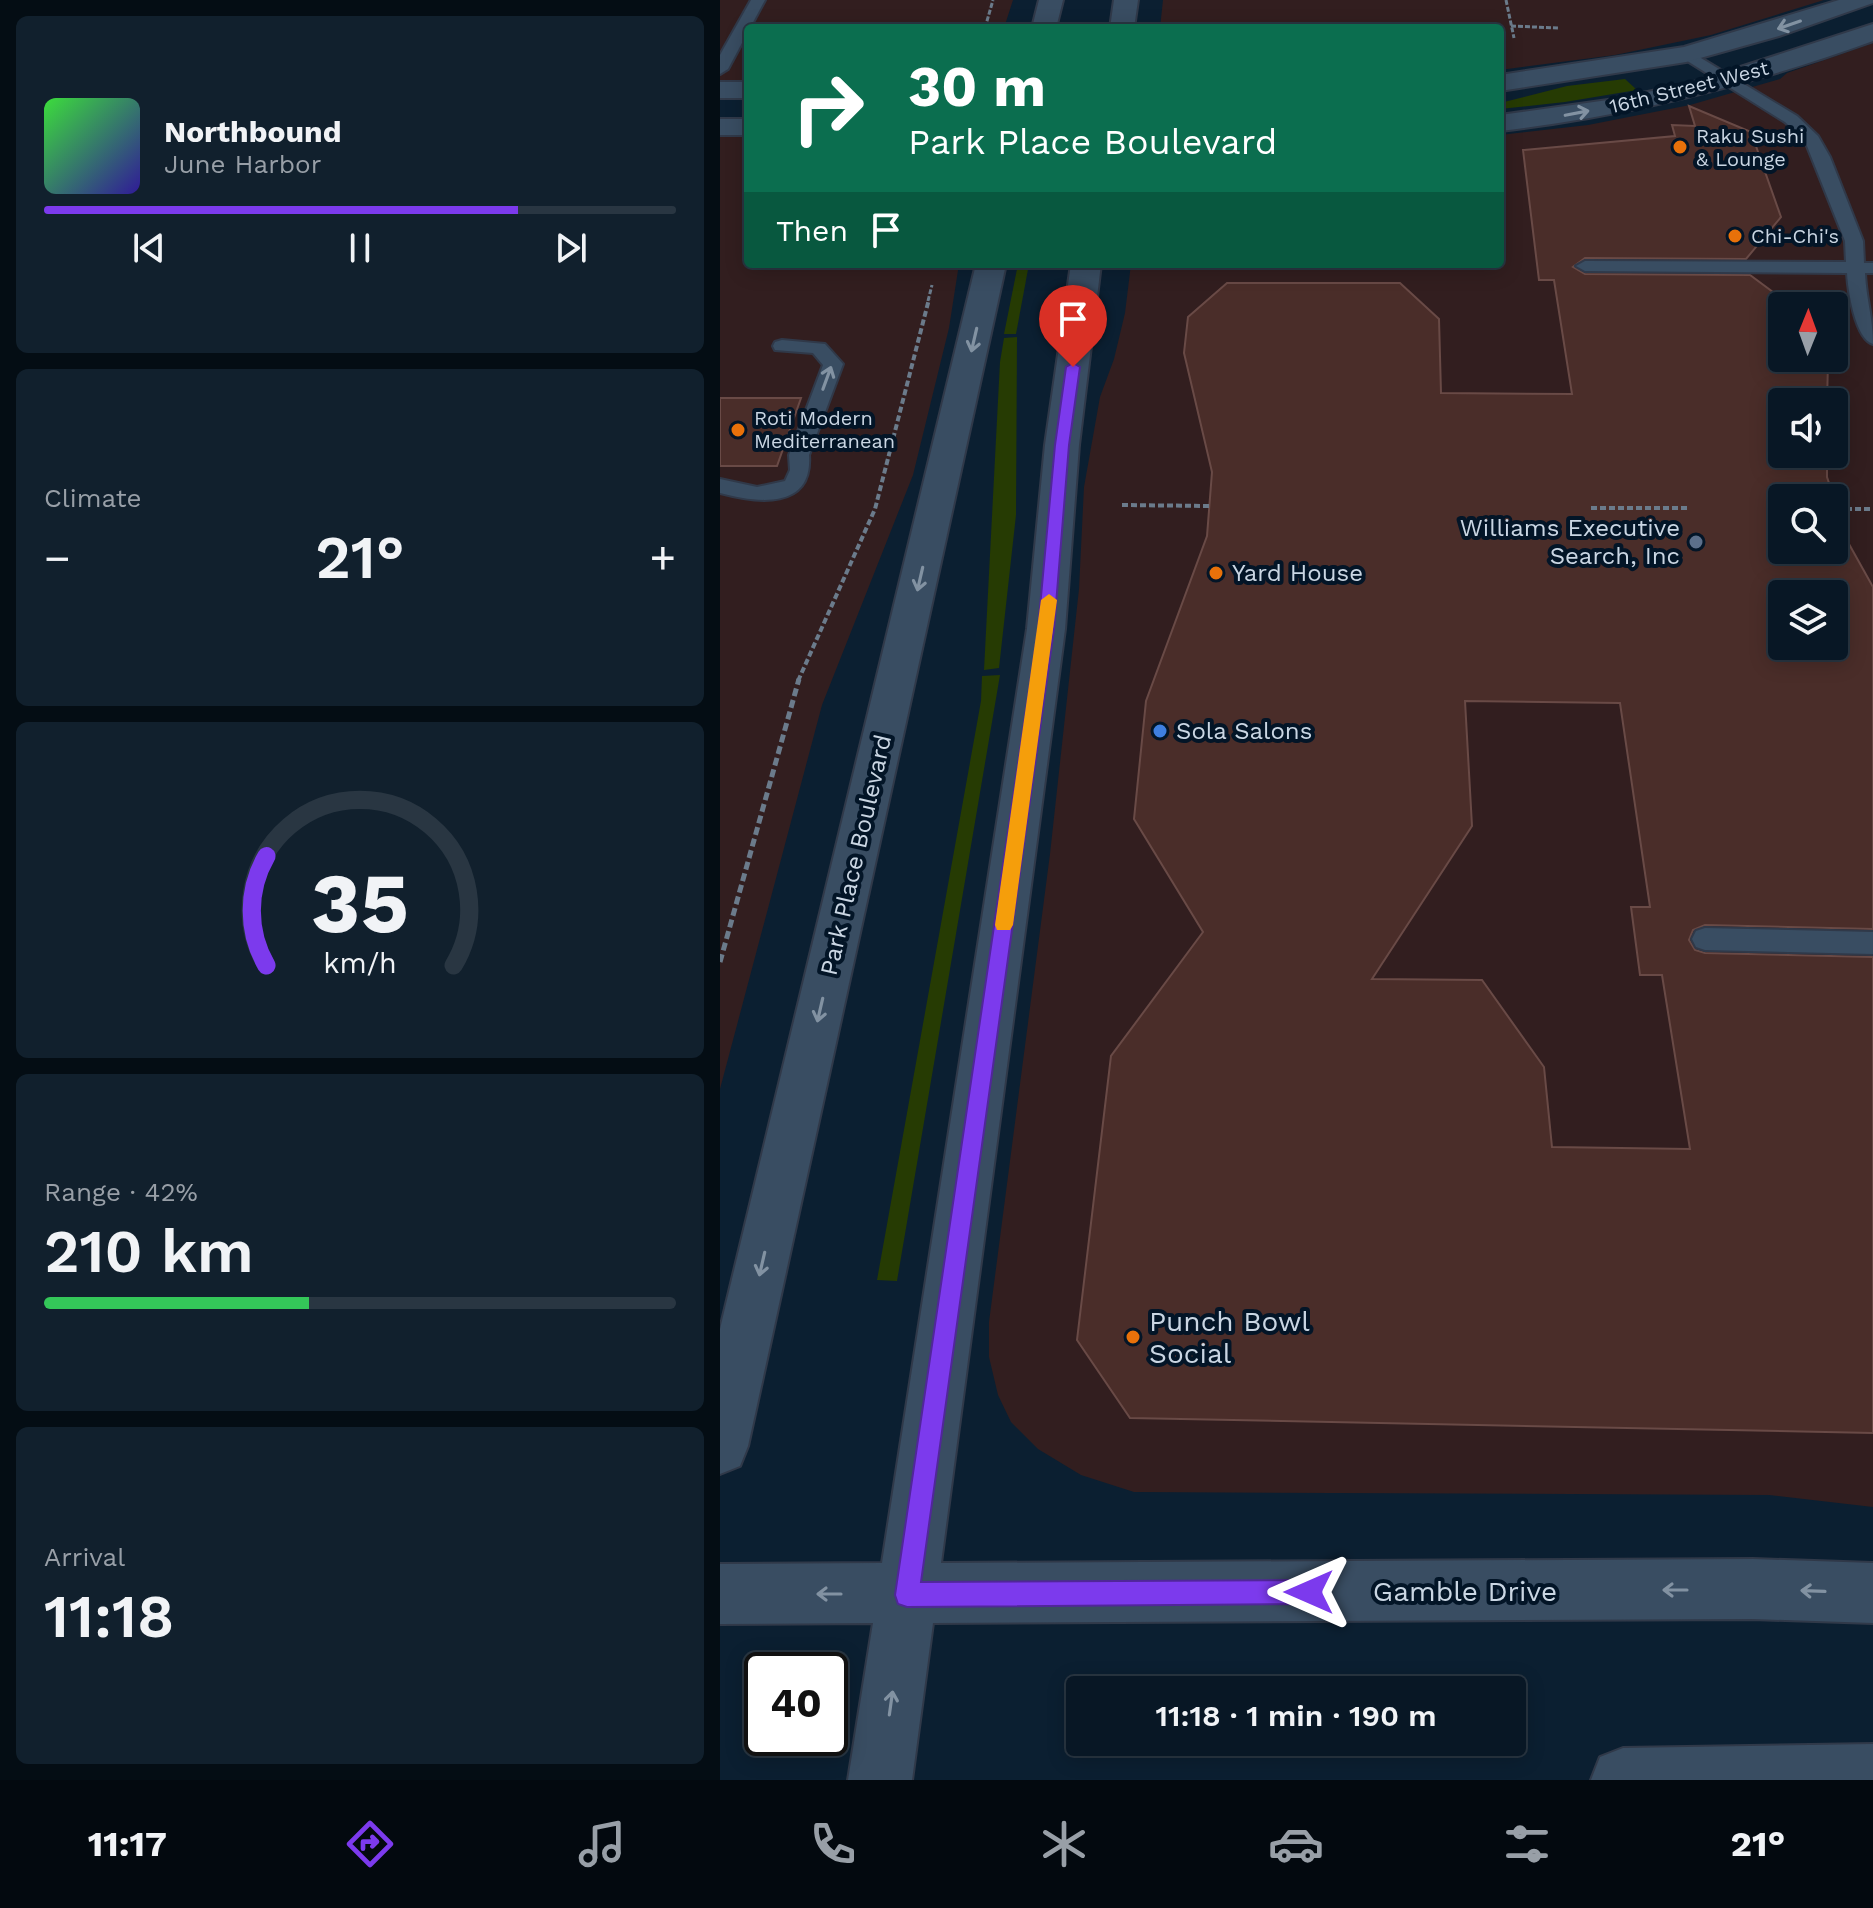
<!DOCTYPE html>
<meta charset="utf-8">
<style>
:root{--surface:#081725;--page:#11202d;--text:#f1f3f6;--muted:#989fa7;--line:#293642;--accent:#7c3aed}
body{margin:0;font-family:"Work Sans",sans-serif;background:var(--page);color:var(--text);height:100vh;display:flex;flex-direction:column;font-size:30px;white-space:nowrap}
*{box-sizing:border-box;margin:0}
p{font-size:26px;color:var(--muted)}
.icon{flex:none;width:44px;height:44px;fill:none;stroke:currentColor;stroke-width:2;stroke-linecap:round;stroke-linejoin:round}
.map{position:relative;flex:1;overflow:hidden}
.panel{display:flex;flex-direction:column;gap:16px;padding:16px;background:#040d14;width:720px}
.panel>*{flex:none}
.guide{position:absolute;left:24px;top:24px;width:760px;height:244px;border-radius:8px;box-shadow:0 4px 20px #0003,0 0 0 2px var(--line);background:#0b6e4f;color:#fff;overflow:hidden}
.needle{width:52px;rotate:1deg}
.buttons{position:absolute;left:1048px;top:292px;display:grid;gap:16px}
.buttons a{display:grid;place-items:center;width:80px;height:80px;border-radius:8px;background:var(--surface);box-shadow:0 4px 20px #0003,0 0 0 2px var(--line);font-size:40px}
.speed{position:absolute;left:24px;top:1652px;display:flex;gap:16px;font-size:40px;font-weight:700;text-align:center}
.speed>*{display:grid;place-content:center;width:104px;height:104px;border-radius:50%;background:var(--surface);box-shadow:0 4px 20px #0003,0 0 0 2px var(--line);line-height:1}
.speed .limit{border:4px solid #111;border-radius:12px;background:#fff;color:#111}
.pin{position:absolute;display:grid;place-items:center;width:68px;height:68px;color:#fff;margin:-82px -34px;border-radius:50% 50% 50% 0;rotate:-45deg;box-shadow:0 0 8px #0007}
.pin .icon{rotate:45deg}
.me{position:absolute;width:88px;margin:-44px;rotate:270deg;stroke-linejoin:round;filter:drop-shadow(0 0 6px #0008)}
.turn{display:flex;align-items:center;gap:28px;height:168px;padding:0 32px;font-size:36px}
.turn .icon{width:104px;height:104px;stroke-width:2.5}
.turn b{display:block;font-size:56px;line-height:68px}
.then{display:flex;align-items:center;height:76px;padding:0 32px;background:#0003;gap:16px;font-size:30px}
.big{font-size:60px;font-weight:600;line-height:1.1}
.panel .tile{flex:1;display:flex;flex-direction:column;justify-content:center;gap:12px;min-width:0;padding:0 28px;border-radius:12px;background:var(--page)}
.panel .dial{align-items:center;gap:0}
.dial svg{height:208px;overflow:visible;fill:none;stroke:var(--line);stroke-width:7;stroke-linecap:round;text-anchor:middle}
.dial text{fill:var(--text);stroke:none}
.song{display:flex;align-items:center;gap:24px}
.cover{width:96px;height:96px;border-radius:12px;background:linear-gradient(135deg,hsl(120 70% 55%),hsl(250 70% 35%))}
.played{height:8px;border-radius:4px;background:linear-gradient(90deg,var(--accent) 75%,var(--line) 75%)}
.keys{display:flex;justify-content:space-around;direction:ltr}
.heat{display:flex;justify-content:space-between;align-items:center;font-size:44px;direction:ltr}
.charge{height:12px;border-radius:6px;background:linear-gradient(90deg,#34c759 42%,var(--line) 0)}
.trip{position:absolute;left:346px;top:1676px;width:460px;height:80px;border-radius:8px;background:var(--surface);box-shadow:0 4px 20px #0003,0 0 0 2px var(--line);font-weight:600;line-height:80px;text-align:center}
.menu{display:flex;height:128px;justify-content:space-around;align-items:center;background:#03090f;color:var(--muted)}
.menu .icon{width:56px;height:56px}
.menu .on{color:var(--accent)}
.menu b{font-size:36px;color:var(--text)}
main{display:flex;flex:1;min-height:0}
.map>svg:first-child{display:block}
.commercial{fill:#321e1f;fill-rule:evenodd}
.green{fill:#263b03}
.building{fill:#4a2d29;stroke:#694a46;stroke-width:2;fill-rule:evenodd}
.lines{fill:none;stroke-linecap:round;stroke-linejoin:round}
.service-casing{stroke:#303949;stroke-width:4}
.tertiary-casing{stroke:#303949;stroke-width:4}
.path-far2{stroke:#6b7b8b;stroke-width:3;stroke-dasharray:5 2;stroke-linecap:butt}
.path-far1{stroke:#6b7b8b;stroke-width:4;stroke-dasharray:6 3;stroke-linecap:butt}
.path{stroke:#6b7b8b;stroke-width:5;stroke-dasharray:8 4;stroke-linecap:butt}
.service{fill:#394d62;fill-rule:evenodd}
.tertiary{fill:#394d62;fill-rule:evenodd}
.oneway{stroke:#8292a2}
.route{fill:#7c3aed;stroke:#51269a;stroke-width:2}
.slow{fill:#f59e0b}
.food-dot{fill:#e8710a;stroke:#031527;stroke-width:3}
.service-dot{fill:#5c6f8a;stroke:#031527;stroke-width:3}
.shop-dot{fill:#3f7fe0;stroke:#031527;stroke-width:3}
.labels{text-anchor:middle;stroke-width:8;stroke-linejoin:round;paint-order:stroke}
.far-street-label{font-size:20px;fill:#cad6e3;stroke:#031527}
.far-poi-label{font-size:20px;fill:#cad6e3;stroke:#031527;text-anchor:start}
.poi-label{font-size:24px;fill:#cad6e3;stroke:#031527;text-anchor:start}
.street-label{font-size:24px;fill:#cad6e3;stroke:#031527}
.near-poi-label{font-size:28px;fill:#cad6e3;stroke:#031527;text-anchor:start}
.near-street-label{font-size:28px;fill:#cad6e3;stroke:#031527}
</style>
<main>
<section class="panel">
<div class="tile">
<div class="song"><i class="cover"></i><div><b>Northbound</b><p>June Harbor</p></div></div>
<div class="played"></div>
<div class="keys"><svg class="icon" aria-label="previous" viewBox="0 0 24 24"><path d="M18 5L8 12l10 7zM5 5v14"/></svg><svg class="icon" aria-label="pause" viewBox="0 0 24 24"><path d="M8 5v14M16 5v14"/></svg><svg class="icon" aria-label="next" viewBox="0 0 24 24"><path d="M6 5l10 7-10 7zM19 5v14"/></svg></div>
</div>
<div class="tile"><p>Climate</p>
<div class="heat"><a>−</a><b class="big">21°</b><a>+</a></div>
</div>
<div class="tile dial"><svg viewBox="0 0 100 80">
<path d="M14 69A42 42 0 1 1 86 69"/>
<path d="M14 69A42 42 0 0 1 14 27" stroke="#7c3aed"/>
<text x="50" y="56" font-size="32" font-weight="700">35</text>
<text x="50" y="72" font-size="11">km/h</text>
</svg></div>
<div class="tile"><p>Range · 42%</p><b class="big">210 km</b><div class="charge"></div></div>
<div class="tile"><p>Arrival</p><b class="big">11:18</b></div>
</section>
<div class="map">
<svg width="1153" height="1780" viewBox="0 0 1153 1780">
<rect width="100%" height="100%" fill="#0b1f31"/>
<!-- commercial -->
<g class="commercial">
<polygon points="0,0 293,0 284,28 28,28 28,81 0,81"/>
<polygon points="443,0 1104,0 991,35 895,55 780,70 780,28 440,28"/>
<path d="M 1153,43 L 1153,1507 L 1049,1495 L 414,1492 L 361,1475 L 318,1449 L 291,1422 L 278,1395 L 269,1357 L 269,1322 L 330,854 L 359,589 L 364,487 L 380,397 L 394,359 L 405,313 L 411,264 L 780,264 L 780,135 L 868,125 L 970,105 L 1060,79 L 1067,73 ZM 1062,306 L 1114,306 L 1114,358 L 1062,358 ZM 1062,402 L 1114,402 L 1114,454 L 1062,454 ZM 1062,498 L 1114,498 L 1114,550 L 1062,550 ZM 1062,594 L 1114,594 L 1114,646 L 1062,646 Z"/>
<polygon points="0,134 28,134 28,264 239,264 229,328 193,475 102,705 0,1089"/>
</g>
<!-- green -->
<g class="green">
<polygon points="905,79 917,90 845,102 780,109 780,103 847,86"/>
<polygon points="298,264 309,264 296,334 284,334"/>
<polygon points="297,337 296,515 279,668 264,670 280,362 284,338"/>
<polygon points="280,675 177,1281 157,1280 261,701 262,676"/>
</g>
<!-- building -->
<g class="building">
<path d="M 969,106 L 1031,132 L 1061,217 L 1026,259 L 865,258 L 853,267 L 865,274 L 1030,275 L 1072,306 L 1062,306 L 1062,358 L 1107,358 L 1108,362 L 1107,402 L 1062,402 L 1062,454 L 1107,454 L 1107,477 L 1114,498 L 1062,498 L 1062,550 L 1114,550 L 1114,499 L 1129,544 L 1153,587 L 1153,929 L 985,925 L 973,930 L 969,940 L 975,950 L 985,953 L 1153,957 L 1153,1433 L 410,1418 L 357,1340 L 391,1056 L 483,932 L 414,819 L 426,701 L 487,536 L 492,472 L 464,353 L 468,317 L 507,283 L 680,283 L 719,319 L 721,393 L 852,394 L 834,280 L 819,280 L 803,150 L 955,136 L 952,125 L 975,126 ZM 1062,594 L 1114,594 L 1114,646 L 1062,646 ZM 745,701 L 900,703 L 930,907 L 911,907 L 920,975 L 942,975 L 970,1149 L 832,1147 L 824,1067 L 762,980 L 652,979 L 752,826 Z"/>
<polygon points="0,398 81,398 57,466 0,466"/>
</g>
<g class="lines">
<defs>
<g id="service">
<polygon points="31,0 45,0 8,69 0,74 0,55"/>
<path d="M 966,49 L 1077,116 L 1098,136 L 1110,157 L 1143,241 L 1144,263 L 1153,263 L 1153,273 L 1145,273 C 1146,299 1153,317 1153,344 C 1135,339 1128,290 1127,273 L 865,271 L 856,266 L 865,261 L 1126,262 L 1125,241 L 1085,141 L 1065,122 L 961,57 L 958,54 Z"/>
<path d="M 62,340 L 105,344 L 123,364 L 89,455 C 93,510 37,503 0,493 L 0,479 L 37,487 L 65,481 L 70,470 L 69,455 L 103,365 L 93,353 L 55,350 L 53,346 L 55,342 Z"/>
<polygon points="985,928 1153,932 1153,954 985,950 976,947 972,939 976,931"/>
</g>
<g id="tertiary">
<polygon points="319,0 343,0 336,28 312,28"/>
<polygon points="394,0 418,0 414,28 390,28"/>
<polygon points="1119,0 1153,0 1153,3 1059,36 966,62 780,91 780,75 964,47"/>
<path d="M 1153,24 L 1153,41 C 1031,85 910,116 780,131 L 780,115 L 895,99 L 974,82 Z"/>
<rect x="0" y="82" width="28" height="16"/>
<rect x="0" y="119" width="28" height="16"/>
<polygon points="256,264 286,264 28,1446 20,1466 0,1474 0,1329"/>
<polygon points="351,264 381,264 359,445 345,629 221,1563 1033,1559 1153,1563 1153,1623 1033,1619 213,1623 192,1780 128,1780 153,1623 0,1624 0,1564 162,1563 307,629 325,445"/>
<polygon points="1153,1744 1153,1780 871,1780 880,1757 903,1748"/>
</g>
</defs>
<!-- service casing -->
<use href="#service" class="service-casing"/>
<!-- tertiary casing -->
<use href="#tertiary" class="tertiary-casing"/>
<!-- path-far2 -->
<g class="path-far2">
<polyline points="786,0 794,38"/>
<polyline points="791,26 838,28"/>
<polyline points="265,28 273,0"/>
<polyline points="208,301 212,285"/>
</g>
<!-- path-far1 -->
<g class="path-far1">
<polyline points="402,505 489,506"/>
<polyline points="871,508 969,508"/>
<polyline points="1117,509 1153,509"/>
<polyline points="78,681 155,509 209,299"/>
</g>
<!-- path -->
<polyline class="path" points="0,962 79,679"/>
<!-- service -->
<use href="#service" class="service"/>
<!-- tertiary -->
<use href="#tertiary" class="tertiary"/>
</g>
<!-- one-way arrows -->
<defs><path id="oneway-shaft" d="M-6 0H5M1.5-3L5.5 0L1.5 3" fill="none" stroke-width="1.6" stroke-linecap="round" stroke-linejoin="round" transform="scale(2)"/></defs>
<g class="oneway">
<use href="#oneway-shaft" transform="translate(1069 25) rotate(161)"/>
<use href="#oneway-shaft" transform="translate(857 113) rotate(-11)"/>
<use href="#oneway-shaft" transform="translate(254 340) rotate(103)"/>
<use href="#oneway-shaft" transform="translate(107 378) rotate(-70)"/>
<use href="#oneway-shaft" transform="translate(200 579) rotate(103)"/>
<use href="#oneway-shaft" transform="translate(100 1010) rotate(103)"/>
<use href="#oneway-shaft" transform="translate(42 1264) rotate(103)"/>
<use href="#oneway-shaft" transform="translate(955 1590) rotate(180)"/>
<use href="#oneway-shaft" transform="translate(1093 1591) rotate(-178)"/>
<use href="#oneway-shaft" transform="translate(109 1594) rotate(-180)"/>
<use href="#oneway-shaft" transform="translate(171 1703) rotate(-82)"/>
</g>
<!-- route -->
<polygon class="route" points="353,363 360,367 349,445 334,629 201,1582 589,1580 598,1583 601,1592 598,1601 589,1604 187,1607 178,1604 175,1595 318,629 335,445 346,367"/>
<!-- slow -->
<polygon class="slow" points="329,594 337,600 293,925 290,930 277,930 275,925 321,600"/>
<!-- markers -->
<g class="food-dot">
<circle cx="960" cy="147" r="8"/>
<circle cx="1015" cy="236" r="8"/>
<circle cx="18" cy="430" r="8"/>
<circle cx="496" cy="573" r="8"/>
<circle cx="413" cy="1337" r="8"/>
</g>
<circle class="service-dot" cx="976" cy="542" r="8"/>
<circle class="shop-dot" cx="440" cy="731" r="8"/>
<g class="labels">
<!-- far-street labels -->
<g class="far-street-label">
<text transform="translate(969 87) rotate(-14)" y="7">16th Street West</text>
</g>
<!-- far-poi labels -->
<g class="far-poi-label">
<text x="976" y="143">Raku Sushi<tspan x="976" dy="23">&amp; Lounge</tspan></text>
<text x="1031" y="243">Chi-Chi's</text>
<text x="34" y="425">Roti Modern<tspan x="34" dy="23">Mediterranean</tspan></text>
</g>
<!-- poi labels -->
<g class="poi-label">
<text x="960" y="536" text-anchor="end">Williams Executive<tspan x="960" dy="28">Search, Inc</tspan></text>
<text x="512" y="581">Yard House</text>
<text x="456" y="739">Sola Salons</text>
</g>
<!-- street labels -->
<g class="street-label">
<text transform="translate(136 855) rotate(-77)" y="8">Park Place Boulevard</text>
</g>
<!-- near-poi labels -->
<g class="near-poi-label">
<text x="429" y="1331">Punch Bowl<tspan x="429" dy="32">Social</tspan></text>
</g>
<!-- near-street labels -->
<g class="near-street-label">
<text x="745" y="1601">Gamble Drive</text>
</g>
</g>
</svg>
<div class="buttons">
<a><svg class="needle" viewBox="-14 -14 28 28"><path d="M0-13l5 13h-10z" fill="#e53935"/><path d="M0 13l5-13h-10z" fill="#989fa7"/></svg></a>
<a><svg class="icon" aria-label="sound" viewBox="0 0 24 24"><path d="M4 9h4l5-4v14l-5-4H4zM17 9q2 3 0 6"/></svg></a>
<a><svg class="icon" aria-label="search" viewBox="0 0 24 24"><circle cx="10" cy="10" r="6"/><path d="M15 15l6 6"/></svg></a>
<a><svg class="icon" aria-label="layers" viewBox="0 0 24 24"><path d="M12 4l9 5-9 5-9-5zM3 14l9 5 9-5"/></svg></a>
</div>
<div class="speed"><div class="limit">40</div></div>
<div class="pin" style="left:353px;top:367px;background:#d93025"><svg class="icon" aria-label="arrive" viewBox="0 0 24 24"><path d="M6 21V4h12l-3 4 3 4H6"/></svg></div>
<svg class="me" style="left:589px;top:1592px" viewBox="-20 -20 40 40"><path d="M0-17L14 15 0 8-14 15z" fill="#7c3aed" stroke="#fff" stroke-width="4"/></svg>
<div class="trip">11:18 · 1 min · 190 m</div>
<div class="guide">
<div class="turn"><svg class="icon" aria-label="right" viewBox="0 0 24 24"><path d="M7 20v-9h11M14 6l5 5-5 5"/></svg><div><b>30 m</b>Park Place Boulevard</div></div>
<div class="then">Then<svg class="icon" aria-label="arrive" viewBox="0 0 24 24"><path d="M6 21V4h12l-3 4 3 4H6"/></svg></div>
</div>
</div>
</main>
<nav class="menu">
<b>11:17</b>
<svg class="icon on" aria-label="directions" viewBox="0 0 24 24"><path d="M12 3l9 9-9 9-9-9zM9 14v-3h6M13 9l2 2-2 2"/></svg>
<svg class="icon" aria-label="music" viewBox="0 0 24 24"><path d="M9 18V5l10-2v13"/><circle cx="6" cy="18" r="3"/><circle cx="16" cy="16" r="3"/></svg>
<svg class="icon" aria-label="phone" viewBox="0 0 24 24"><path d="M5 4h4l2 5-3 2q2 4 5 5l2-3 5 2v4C11 20 4 13 5 4z"/></svg>
<svg class="icon" aria-label="climate" viewBox="0 0 24 24"><path d="M12 3v18M4 7l16 10M4 17L20 7"/></svg>
<svg class="icon" aria-label="car" viewBox="0 0 24 24"><path d="M5 17H2v-5l4-1 3-4h7l3 4 3 1v5h-3M9 17h6M6 11h13"/><circle cx="7" cy="17" r="2"/><circle cx="17" cy="17" r="2"/></svg>
<svg class="icon" aria-label="filters" viewBox="0 0 24 24"><path d="M4 7h16M4 17h16"/><circle cx="9" cy="7" r="2"/><circle cx="15" cy="17" r="2"/></svg>
<b>21°</b>
</nav>
